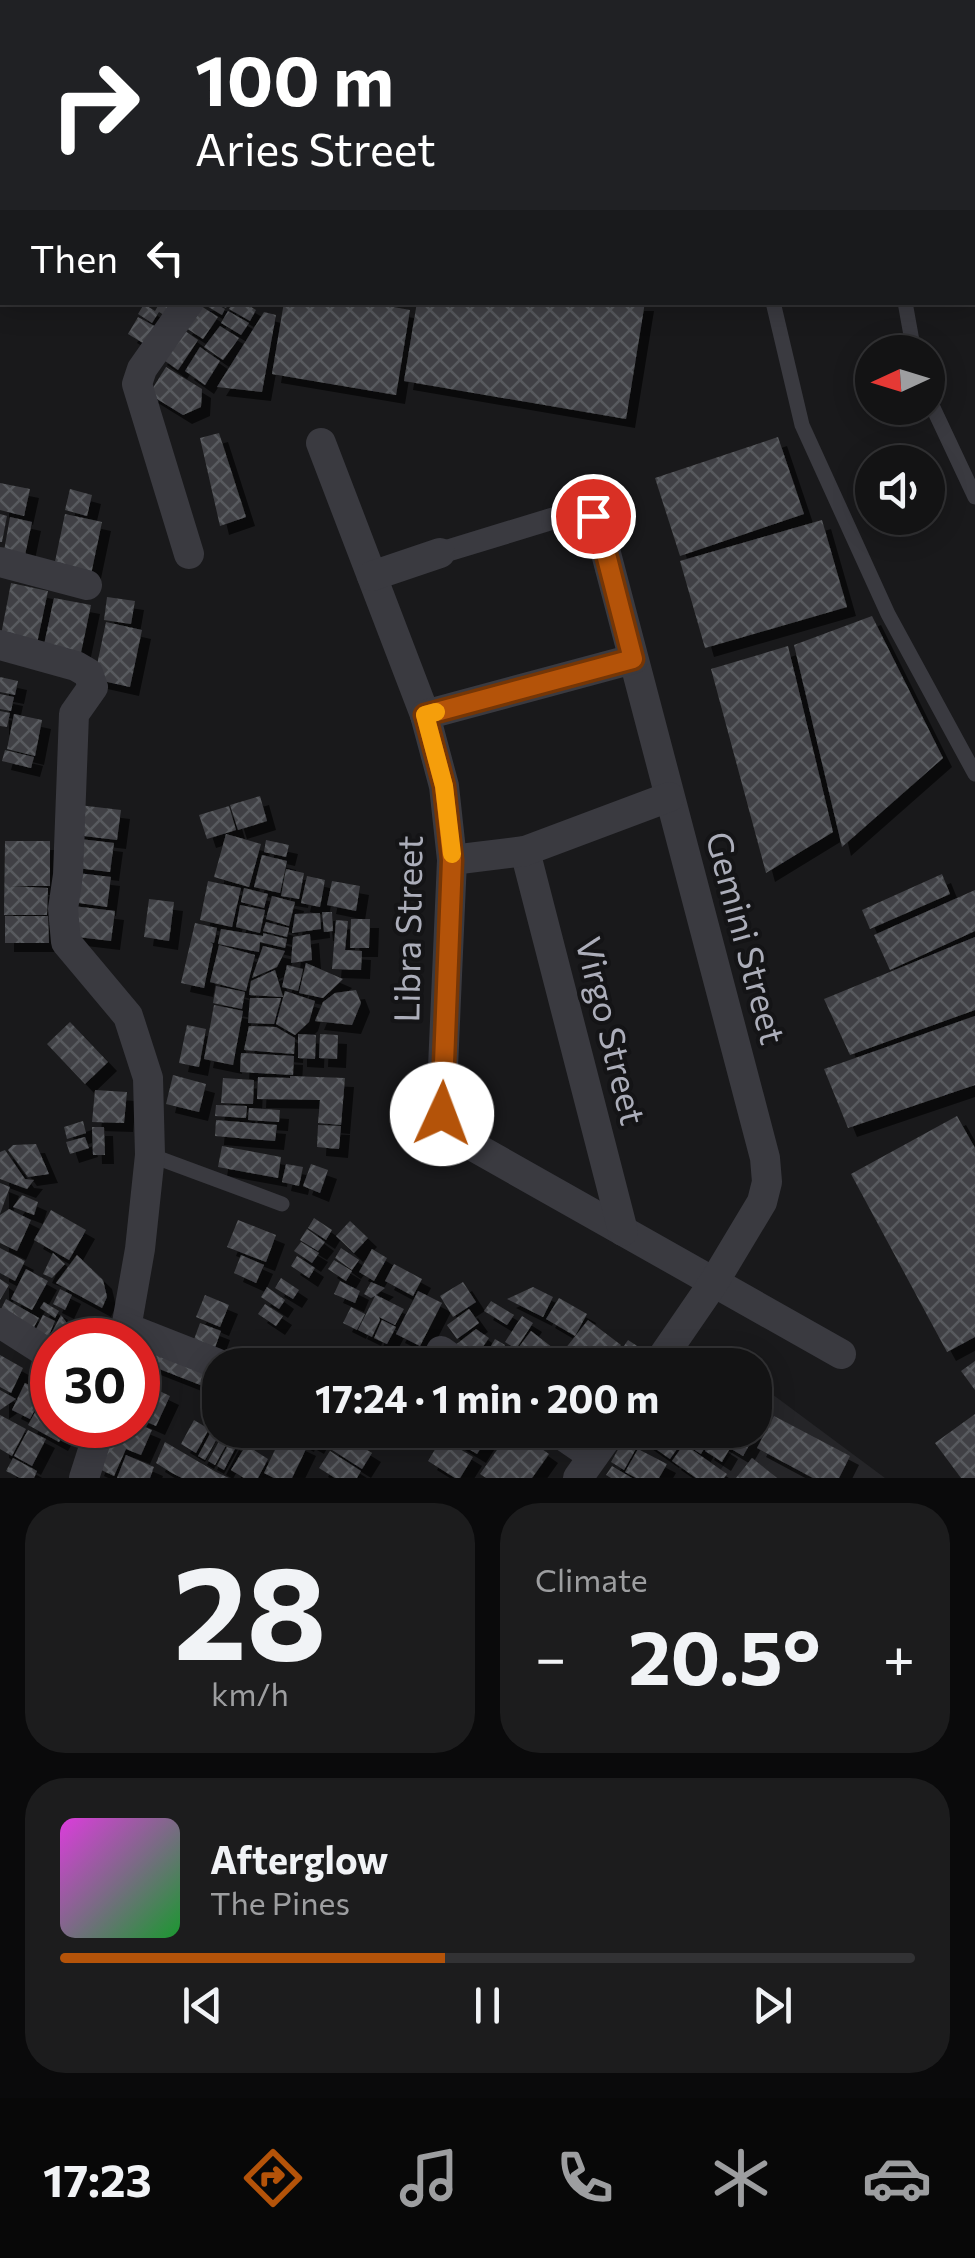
<!DOCTYPE html>
<meta charset="utf-8">
<style>
:root{--surface:#131314;--page:#1c1c1d;--text:#f1f3f6;--muted:#9d9ea0;--line:#323234;--accent:#b45309}
body{margin:0;font-family:Commissioner,sans-serif;background:var(--page);color:var(--text);height:100vh;display:flex;flex-direction:column;font-size:38px;white-space:nowrap}
*{box-sizing:border-box;margin:0}
p{font-size:32px;color:var(--muted)}
.icon{flex:none;width:55px;height:55px;fill:none;stroke:currentColor;stroke-width:2;stroke-linecap:round;stroke-linejoin:round}
.map{position:relative;height:1478px;overflow:hidden}
.drawer{display:flex;flex-direction:column;gap:25px;padding:25px;background:#0a0a0b;flex:1}
.drawer>*{flex:none}
.guide{position:absolute;left:0px;top:0px;width:975px;height:305px;box-shadow:0 5px 25px #0003,0 0 0 2px var(--line);background:#202124;color:#fff;overflow:hidden}
.needle{width:65px;rotate:266deg}
.buttons{position:absolute;left:855px;top:335px;display:grid;gap:20px}
.buttons a{display:grid;place-items:center;width:90px;height:90px;border-radius:50%;background:var(--surface);box-shadow:0 5px 25px #0003,0 0 0 2px var(--line);font-size:50px}
.speed{position:absolute;left:30px;top:1318px;display:flex;gap:20px;font-size:50px;font-weight:700;text-align:center}
.speed>*{display:grid;place-content:center;width:130px;height:130px;border-radius:50%;background:var(--surface);box-shadow:0 5px 25px #0003,0 0 0 2px var(--line);line-height:1}
.speed .limit{border:15px solid #d22;background:#fff;color:#111}
.pin{position:absolute;display:grid;place-items:center;width:85px;height:85px;color:#fff;margin:-42px;border:5px solid #fff;border-radius:50%;box-shadow:0 2px 10px #0007}
.me{position:absolute;width:110px;margin:-55px;rotate:2deg;stroke-linejoin:round;filter:drop-shadow(0 0 8px #0008)}
.turn{display:flex;align-items:center;gap:35px;height:210px;padding:0 30px;font-size:45px}
.turn .icon{width:130px;height:130px;stroke-width:2.5}
.turn b{display:block;font-size:70px;line-height:85px}
.then{display:flex;align-items:center;height:95px;padding:0 30px;background:#0003;gap:20px;font-size:38px}
.big{font-size:75px;font-weight:700;line-height:1.1}
.drawer .widget{flex:1;display:flex;flex-direction:column;justify-content:center;gap:15px;min-width:0;padding:0 35px;border-radius:40px;background:var(--page)}
.drawer .dial{align-items:center;gap:0}
.dial b{font-size:130px;line-height:1}
.song{display:flex;align-items:center;gap:30px}
.cover{width:120px;height:120px;border-radius:15px;background:linear-gradient(135deg,hsl(300 70% 55%),hsl(130 70% 35%))}
.played{height:10px;border-radius:5px;background:linear-gradient(90deg,var(--accent) 45%,var(--line) 45%)}
.keys{display:flex;justify-content:space-around;direction:ltr}
.heat{display:flex;justify-content:space-between;align-items:center;font-size:55px;direction:ltr}
.drawer .tiles{flex:1;display:grid;gap:25px;grid-template-columns:1fr 1fr}
.widget:last-child{grid-column:span 2}
.trip{position:absolute;left:202px;top:1348px;width:570px;height:100px;border-radius:40px;background:var(--surface);box-shadow:0 5px 25px #0003,0 0 0 2px var(--line);font-weight:700;line-height:100px;text-align:center}
.tabs{display:flex;height:160px;justify-content:space-around;align-items:center;background:#080808;color:var(--muted)}
.tabs .icon{width:70px;height:70px}
.tabs .current{color:var(--accent)}
.tabs b{font-size:45px;color:var(--text)}
.map>svg:first-child{display:block}
.built{fill:#252528}
.building{fill:url(#building-cross-hatch);filter:url(#shadow)}
.lines{fill:none;stroke-linecap:round;stroke-linejoin:round}
.path{stroke:#404147;stroke-width:5;stroke-dasharray:5 8;stroke-linecap:butt}
.service{stroke:#3a3a40;stroke-width:15}
.pedestrian{stroke:#3a3a40;stroke-width:22}
.minor{stroke:#3a3a40;stroke-width:30}
.route-casing{stroke:#753606;stroke-width:25}
.route{stroke:#b45309;stroke-width:18}
.slow{stroke:#f59e0b;stroke-width:18}
.labels{text-anchor:middle;stroke-width:8;stroke-linejoin:round;paint-order:stroke}
.street-label{font-size:35px;fill:#acaeba;stroke:#141416}
</style>
<div class="map">
<svg width="975" height="1478" viewBox="0 0 975 1478">
<defs>
<pattern id="building-cross-hatch" width="8" height="8" patternUnits="userSpaceOnUse" patternTransform="scale(2.5)"><rect width="8" height="8" fill="#404145"/><path d="M0 0l8 8M0 8l8-8" fill="none" stroke="#595a5e"/></pattern>
<filter id="shadow"><feDropShadow dx="9" dy="9" stdDeviation="0" flood-color="#0009"/></filter>
</defs>
<rect width="100%" height="100%" fill="#19191b"/>
<!-- built -->
<polygon class="built" points="772,1394 885,1478 715,1478 747,1430 755,1430 755,1419"/>
<!-- building -->
<g class="building">
<polygon points="160,302 184,302 174,321 159,312 152,323 138,314 144,304 155,311"/>
<polygon points="200,302 226,302 228,304 226,308 218,305 225,309 222,315"/>
<polygon points="233,302 243,302 256,310 250,321 229,309"/>
<polygon points="284,302 366,302 410,310 396,395 272,374"/>
<polygon points="417,302 645,302 626,419 404,381"/>
<polygon points="198,304 218,317 203,339 183,326"/>
<polygon points="228,311 249,323 241,335 221,323"/>
<polygon points="264,312 276,315 262,392 217,387"/>
<polygon points="138,317 158,328 148,346 128,334"/>
<polygon points="178,326 198,340 178,370 158,356"/>
<polygon points="220,326 239,338 223,360 204,347"/>
<polygon points="200,347 220,361 205,385 185,371"/>
<polygon points="166,367 202,389 201,407 183,415 149,394"/>
<polygon points="219,433 246,517 220,526 200,438"/>
<polygon points="778,437 804,514 680,556 655,478"/>
<polygon points="0,483 30,489 24,516 0,510"/>
<polygon points="70,489 92,495 87,516 65,510"/>
<polygon points="0,514 7,516 2,542 0,542"/>
<polygon points="65,514 102,522 90,579 53,571"/>
<polygon points="10,517 32,522 25,555 4,551"/>
<polygon points="822,520 847,607 705,648 680,561"/>
<polygon points="11,583 48,591 36,648 0,640"/>
<polygon points="107,597 135,601 131,624 104,620"/>
<polygon points="54,598 91,605 79,662 42,654"/>
<polygon points="872,616 943,758 842,847 794,645"/>
<polygon points="106,622 142,630 130,687 94,679"/>
<polygon points="788,646 833,832 766,873 711,669"/>
<polygon points="0,677 18,681 15,695 0,692"/>
<polygon points="0,694 14,697 11,711 0,709"/>
<polygon points="0,711 10,713 7,727 0,726"/>
<polygon points="14,714 42,720 35,756 7,749"/>
<polygon points="5,750 34,757 31,768 2,761"/>
<polygon points="260,796 267,821 238,830 230,805"/>
<polygon points="79,805 121,810 117,840 75,835"/>
<polygon points="229,806 236,830 207,839 199,815"/>
<polygon points="226,834 261,844 249,887 214,877"/>
<polygon points="72,838 114,843 110,872 68,867"/>
<polygon points="266,840 289,845 286,857 264,852"/>
<polygon points="5,841 50,841 50,886 10,886 48,888 47,915 4,915"/>
<polygon points="262,855 287,861 280,893 254,887"/>
<polygon points="286,869 304,873 299,899 281,896"/>
<polygon points="69,872 111,877 107,907 65,901"/>
<polygon points="942,874 950,894 870,929 862,910"/>
<polygon points="307,876 325,880 320,907 301,903"/>
<polygon points="208,881 241,888 232,927 200,920"/>
<polygon points="332,881 360,886 356,911 327,905"/>
<polygon points="244,888 268,894 264,908 241,902"/>
<polygon points="975,890 975,931 890,970 874,935"/>
<polygon points="272,896 295,902 289,926 266,919"/>
<polygon points="149,899 174,902 169,941 144,937"/>
<polygon points="240,905 265,910 260,933 236,927"/>
<polygon points="73,906 115,911 111,941 69,936"/>
<polygon points="322,912 332,912 333,931 324,932"/>
<polygon points="320,913 321,929 292,933 295,914"/>
<polygon points="5,916 48,916 49,943 5,943"/>
<polygon points="351,919 370,919 369,948 350,948"/>
<polygon points="336,920 348,921 345,950 362,951 361,970 332,969"/>
<polygon points="266,922 289,928 287,937 263,931"/>
<polygon points="195,923 217,928 214,943 210,942 213,944 204,988 181,983"/>
<polygon points="221,929 263,936 263,933 287,939 285,948 260,942 259,952 218,944"/>
<polygon points="310,934 312,960 291,963 293,937"/>
<polygon points="975,937 975,1010 850,1055 824,999"/>
<polygon points="219,945 255,955 246,991 210,982"/>
<polygon points="263,946 285,951 277,967 252,978"/>
<polygon points="306,963 343,979 323,998 299,993"/>
<polygon points="287,965 303,969 298,991 282,987"/>
<polygon points="275,970 283,997 249,995 251,981"/>
<polygon points="216,986 245,992 242,1009 213,1003"/>
<polygon points="356,990 361,1003 352,1025 315,1021 323,1002 335,993"/>
<polygon points="285,991 315,1001 309,1022 295,1035 276,1024"/>
<polygon points="250,998 281,998 274,1024 248,1023"/>
<polygon points="214,1005 243,1011 233,1065 204,1059"/>
<polygon points="975,1016 975,1085 848,1128 824,1069"/>
<polygon points="70,1022 108,1062 85,1084 47,1044"/>
<polygon points="187,1025 206,1029 199,1067 179,1063"/>
<polygon points="249,1026 276,1027 295,1038 294,1054 244,1050"/>
<polygon points="298,1034 316,1035 315,1059 298,1058"/>
<polygon points="320,1034 338,1035 337,1059 319,1058"/>
<polygon points="241,1053 294,1056 293,1075 240,1072"/>
<polygon points="173,1075 206,1084 199,1112 166,1104"/>
<polygon points="290,1076 345,1078 341,1125 318,1123 320,1100 257,1099 258,1077 290,1078"/>
<polygon points="223,1078 254,1080 253,1104 221,1103"/>
<polygon points="95,1090 127,1092 124,1123 92,1122"/>
<polygon points="216,1105 247,1106 246,1118 215,1116"/>
<polygon points="249,1108 280,1110 279,1122 248,1120"/>
<polygon points="957,1116 975,1148 975,1337 947,1352 851,1174"/>
<polygon points="216,1120 277,1125 275,1141 215,1136"/>
<polygon points="83,1121 86,1133 67,1139 64,1127"/>
<polygon points="318,1125 341,1126 339,1149 317,1147"/>
<polygon points="92,1127 104,1127 105,1155 93,1155"/>
<polygon points="85,1137 89,1148 70,1154 66,1142"/>
<polygon points="36,1144 49,1174 28,1177 8,1150 13,1145"/>
<polygon points="222,1146 281,1157 278,1178 218,1167"/>
<polygon points="5,1150 25,1179 34,1180 27,1189 0,1179 0,1152"/>
<polygon points="286,1164 303,1167 299,1186 282,1182"/>
<polygon points="311,1164 328,1170 320,1193 303,1186"/>
<polygon points="0,1183 10,1187 0,1214"/>
<polygon points="22,1195 38,1202 34,1215 13,1207"/>
<polygon points="9,1209 31,1220 17,1251 0,1243 0,1215"/>
<polygon points="51,1210 86,1230 69,1260 34,1240"/>
<polygon points="314,1218 332,1230 326,1240 308,1228"/>
<polygon points="238,1220 276,1235 266,1262 227,1247"/>
<polygon points="350,1221 368,1238 354,1253 336,1236"/>
<polygon points="307,1229 325,1242 318,1251 300,1240"/>
<polygon points="301,1242 319,1253 312,1263 294,1251"/>
<polygon points="0,1248 25,1261 15,1281 0,1273"/>
<polygon points="341,1248 359,1260 352,1270 335,1258"/>
<polygon points="372,1249 387,1258 374,1281 359,1272"/>
<polygon points="53,1253 65,1264 52,1278 43,1274"/>
<polygon points="77,1255 103,1280 107,1297 102,1308 56,1283"/>
<polygon points="241,1255 264,1265 256,1283 234,1273"/>
<polygon points="297,1256 315,1268 309,1278 291,1266"/>
<polygon points="334,1260 352,1271 346,1281 328,1269"/>
<polygon points="394,1264 422,1279 413,1296 385,1281"/>
<polygon points="26,1269 48,1281 32,1310 11,1299"/>
<polygon points="281,1278 299,1290 293,1299 275,1288"/>
<polygon points="0,1279 9,1285 0,1300"/>
<polygon points="340,1281 360,1291 355,1303 334,1294"/>
<polygon points="371,1282 385,1288 376,1295 404,1309 395,1325 379,1317 380,1320 372,1337 358,1330 375,1296 371,1298 364,1294"/>
<polygon points="463,1282 476,1302 453,1317 440,1296"/>
<polygon points="267,1287 285,1300 279,1309 261,1297"/>
<polygon points="533,1287 553,1297 543,1317 507,1299"/>
<polygon points="60,1289 72,1295 65,1310 53,1304"/>
<polygon points="418,1291 442,1303 420,1346 396,1334"/>
<polygon points="205,1295 229,1305 220,1327 196,1317"/>
<polygon points="559,1298 587,1314 575,1336 546,1319"/>
<polygon points="6,1299 39,1318 28,1338 7,1326 15,1310 6,1325 0,1311"/>
<polygon points="491,1301 514,1315 507,1325 484,1311"/>
<polygon points="44,1302 59,1311 55,1318 40,1308"/>
<polygon points="265,1304 283,1316 276,1326 258,1314"/>
<polygon points="351,1307 365,1314 357,1330 343,1323"/>
<polygon points="469,1309 479,1323 457,1339 447,1325"/>
<polygon points="43,1315 55,1321 49,1335 50,1336 61,1315 72,1330 72,1340 52,1340 36,1329"/>
<polygon points="522,1316 533,1323 516,1349 505,1342"/>
<polygon points="382,1320 396,1327 387,1344 374,1338"/>
<polygon points="588,1320 621,1345 606,1365 550,1365 562,1347 565,1349"/>
<polygon points="200,1323 221,1331 213,1353 192,1345"/>
<polygon points="476,1329 489,1338 470,1365 449,1350"/>
<polygon points="531,1331 557,1351 547,1365 516,1365 509,1360"/>
<polygon points="495,1339 505,1345 496,1359 487,1353"/>
<polygon points="628,1340 651,1355 644,1365 611,1365"/>
<polygon points="151,1344 220,1371 213,1390 144,1363"/>
<polygon points="377,1346 396,1357 392,1365 367,1365"/>
<polygon points="257,1347 293,1365 248,1365"/>
<polygon points="0,1355 23,1368 11,1393 0,1387"/>
<polygon points="975,1361 975,1390 961,1371"/>
<polygon points="25,1383 44,1392 30,1419 12,1410"/>
<polygon points="149,1386 170,1396 156,1426 138,1418 138,1410"/>
<polygon points="48,1389 52,1392 52,1425 69,1425 59,1442 28,1425"/>
<polygon points="0,1390 16,1399 0,1410"/>
<polygon points="755,1414 764,1419 743,1456 718,1441 724,1430 755,1430"/>
<polygon points="975,1414 975,1478 961,1478 935,1443"/>
<polygon points="0,1415 26,1429 12,1456 0,1449"/>
<polygon points="774,1416 850,1456 839,1478 813,1478 757,1448"/>
<polygon points="194,1420 209,1429 196,1453 181,1444"/>
<polygon points="113,1425 140,1425 152,1430 141,1455 126,1449 114,1476 95,1467"/>
<polygon points="28,1430 46,1439 32,1466 14,1456"/>
<polygon points="212,1430 219,1435 205,1460 198,1456"/>
<polygon points="280,1430 323,1430 315,1445 306,1440 305,1443"/>
<polygon points="449,1430 492,1430 477,1454 446,1435"/>
<polygon points="511,1430 515,1430 549,1454 532,1478 486,1478 480,1474"/>
<polygon points="646,1430 700,1430 711,1437 701,1454 682,1442 670,1459 640,1438"/>
<polygon points="338,1432 372,1453 362,1469 329,1448"/>
<polygon points="282,1435 307,1447 292,1478 274,1478 264,1473"/>
<polygon points="222,1436 229,1440 215,1465 208,1461"/>
<polygon points="442,1438 473,1457 460,1478 455,1478 428,1461"/>
<polygon points="624,1439 637,1447 624,1470 611,1462"/>
<polygon points="712,1439 729,1450 722,1462 705,1451"/>
<polygon points="230,1441 237,1445 224,1470 217,1466"/>
<polygon points="165,1442 216,1472 229,1478 182,1478 172,1473 156,1463"/>
<polygon points="684,1444 727,1474 724,1478 696,1478 672,1461"/>
<polygon points="246,1445 268,1459 258,1478 244,1478 231,1470"/>
<polygon points="638,1449 667,1464 659,1478 636,1478 625,1472"/>
<polygon points="330,1451 361,1471 357,1478 335,1478 319,1468"/>
<polygon points="126,1455 154,1467 150,1478 117,1478"/>
<polygon points="13,1458 37,1471 34,1478 20,1478 6,1471"/>
<polygon points="752,1458 777,1478 736,1478"/>
<polygon points="612,1466 632,1478 611,1478 606,1475"/>
</g>
<g class="lines">
<!-- path -->
<polyline class="path" points="450,2 451,0"/>
<!-- service -->
<g class="service">
<polyline points="245,0 246,2"/>
<polyline points="972,216 975,215"/>
<polyline points="773,302 802,425 888,614 975,774"/>
<polyline points="905,302 914,352"/>
<polyline points="928,397 975,497"/>
<polyline points="150,1155 282,1204"/>
</g>
<!-- pedestrian -->
<polyline class="pedestrian" points="440,553 571,513 586,512"/>
<!-- minor -->
<g class="minor">
<polyline points="205,2 205,0"/>
<polyline points="675,2 675,0"/>
<polyline points="0,124 2,123"/>
<polyline points="321,443 425,715 444,786 452,860 441,1114 447,1128 455,1136 841,1354"/>
<polyline points="586,512 598,523 765,1158 767,1182 762,1202 714,1282 657,1365"/>
<polyline points="189,554 137,384 142,369 189,302"/>
<polyline points="0,562 87,585"/>
<polyline points="372,576 440,553"/>
<polyline points="0,645 76,666 88,673 93,687 74,714 68,875 63,909 66,942 128,1016 148,1078 150,1155 140,1249 124,1340"/>
<polyline points="425,715 633,659"/>
<polyline points="525,851 623,1231"/>
<polyline points="452,860 525,851 669,797"/>
<polyline points="0,1323 52,1356"/>
<polyline points="127,1328 216,1363"/>
<polyline points="441,1351 461,1365"/>
<polyline points="555,1430 593,1456"/>
<polyline points="84,1478 101,1425"/>
<polyline points="578,1478 612,1430"/>
</g>
</g>
<g class="lines">
<defs>
<polyline id="route" points="442,1114 452,860 444,786 425,715 633,659 598,523 593,516"/>
</defs>
<!-- route casing -->
<use href="#route" class="route-casing"/>
<!-- route -->
<use href="#route" class="route"/>
<!-- slow -->
<polyline class="slow" points="436,712 425,715 444,786 452,854"/>
</g>
<g class="labels">
<!-- street labels -->
<g class="street-label">
<text transform="translate(409 929) rotate(-89)" y="12">Libra Street</text>
<text transform="translate(745 938) rotate(75)" y="12">Gemini Street</text>
<text transform="translate(610 1031) rotate(76)" y="12">Virgo Street</text>
</g>
</g>
</svg>
<div class="buttons">
<a><svg class="needle" viewBox="-14 -14 28 28"><path d="M0-13l5 13h-10z" fill="#e53935"/><path d="M0 13l5-13h-10z" fill="#9d9ea0"/></svg></a>
<a><svg class="icon" aria-label="sound" viewBox="0 0 24 24"><path d="M4 9h4l5-4v14l-5-4H4zM17 9q2 3 0 6"/></svg></a>
</div>
<div class="speed"><div class="limit">30</div></div>
<div class="pin" style="left:593px;top:516px;background:#d93025"><svg class="icon" aria-label="arrive" viewBox="0 0 24 24"><path d="M6 21V4h12l-3 4 3 4H6"/></svg></div>
<svg class="me" style="left:442px;top:1114px" viewBox="-20 -20 40 40"><circle r="19" fill="#fff"/><path d="M0-13L10 11 0 6-10 11z" fill="#b45309"/></svg>
<div class="trip">17:24 · 1 min · 200 m</div>
<div class="guide">
<div class="turn"><svg class="icon" aria-label="right" viewBox="0 0 24 24"><path d="M7 20v-9h11M14 6l5 5-5 5"/></svg><div><b>100 m</b>Aries Street</div></div>
<div class="then">Then<svg class="icon" aria-label="left" viewBox="0 0 24 24"><path d="M17 20v-9H6M10 6l-5 5 5 5"/></svg></div>
</div>
</div>
<section class="drawer">
<div class="tiles">
<div class="widget dial"><b>28</b><p>km/h</p></div>
<div class="widget"><p>Climate</p>
<div class="heat"><a>−</a><b class="big">20.5°</b><a>+</a></div>
</div>
<div class="widget">
<div class="song"><i class="cover"></i><div><b>Afterglow</b><p>The Pines</p></div></div>
<div class="played"></div>
<div class="keys"><svg class="icon" aria-label="previous" viewBox="0 0 24 24"><path d="M18 5L8 12l10 7zM5 5v14"/></svg><svg class="icon" aria-label="pause" viewBox="0 0 24 24"><path d="M8 5v14M16 5v14"/></svg><svg class="icon" aria-label="next" viewBox="0 0 24 24"><path d="M6 5l10 7-10 7zM19 5v14"/></svg></div>
</div>
</div>
</section>
<nav class="tabs">
<b>17:23</b>
<svg class="icon current" aria-label="directions" viewBox="0 0 24 24"><path d="M12 3l9 9-9 9-9-9zM9 14v-3h6M13 9l2 2-2 2"/></svg>
<svg class="icon" aria-label="music" viewBox="0 0 24 24"><path d="M9 18V5l10-2v13"/><circle cx="6" cy="18" r="3"/><circle cx="16" cy="16" r="3"/></svg>
<svg class="icon" aria-label="phone" viewBox="0 0 24 24"><path d="M5 4h4l2 5-3 2q2 4 5 5l2-3 5 2v4C11 20 4 13 5 4z"/></svg>
<svg class="icon" aria-label="climate" viewBox="0 0 24 24"><path d="M12 3v18M4 7l16 10M4 17L20 7"/></svg>
<svg class="icon" aria-label="car" viewBox="0 0 24 24"><path d="M5 17H2v-5l4-1 3-4h7l3 4 3 1v5h-3M9 17h6M6 11h13"/><circle cx="7" cy="17" r="2"/><circle cx="17" cy="17" r="2"/></svg>
</nav>
